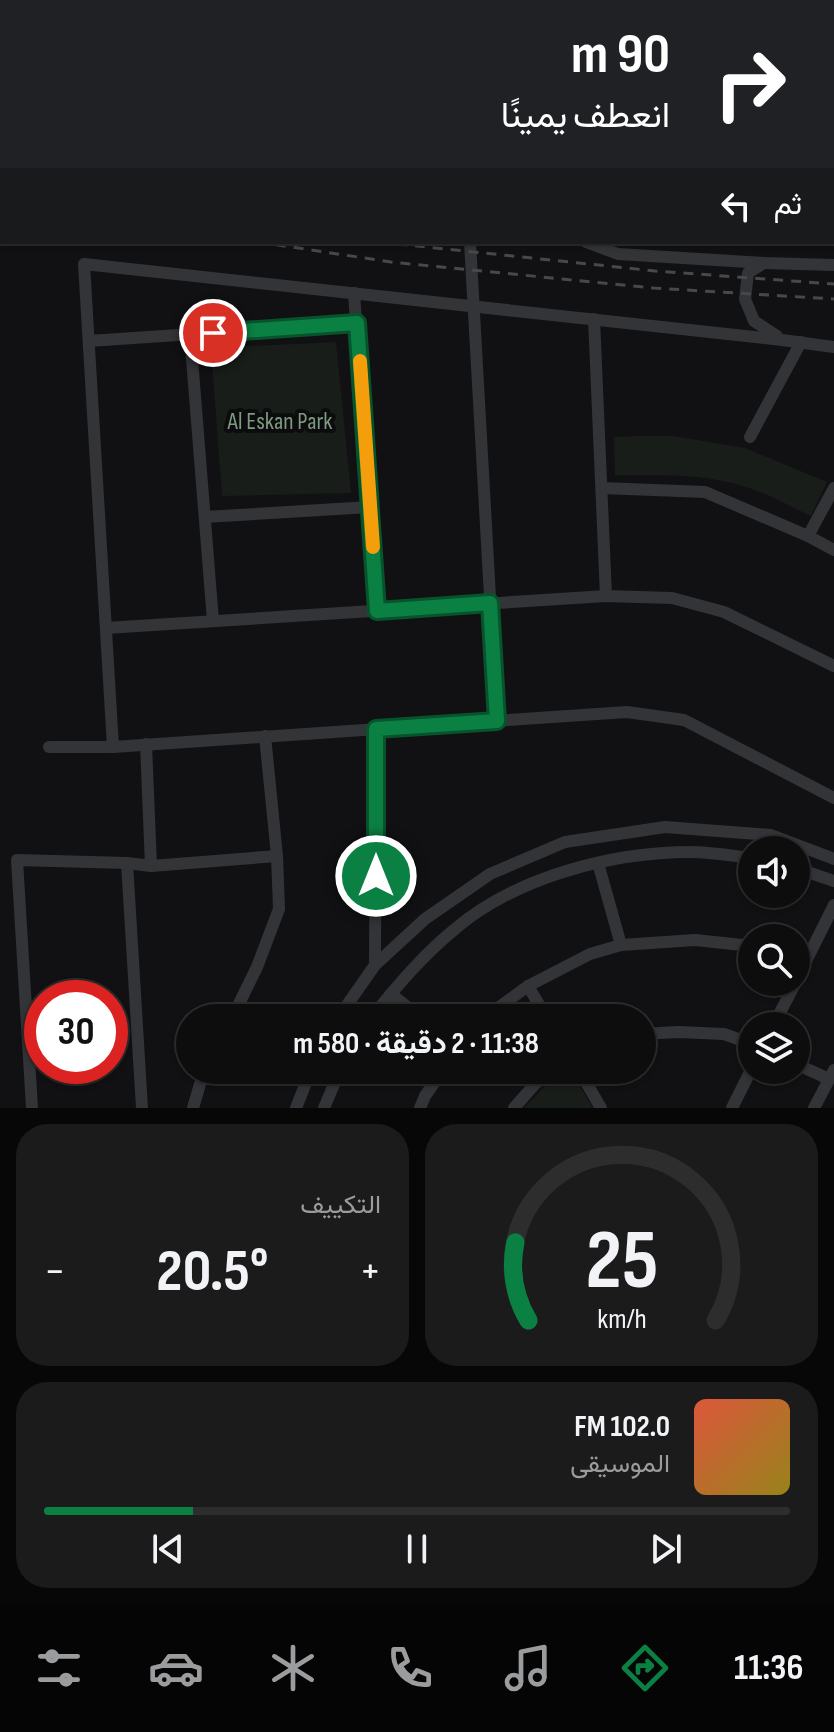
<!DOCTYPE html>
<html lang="ar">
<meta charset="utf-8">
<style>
:root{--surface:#0d0d0e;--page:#1b1b1c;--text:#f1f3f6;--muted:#9a9c9e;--line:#2d2d2e;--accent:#0b8043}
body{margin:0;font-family:"Sofia Sans Condensed",Vazirmatn,sans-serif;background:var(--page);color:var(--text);direction:rtl;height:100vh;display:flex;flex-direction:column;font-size:30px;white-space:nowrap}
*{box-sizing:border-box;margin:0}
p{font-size:26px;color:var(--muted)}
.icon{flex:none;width:44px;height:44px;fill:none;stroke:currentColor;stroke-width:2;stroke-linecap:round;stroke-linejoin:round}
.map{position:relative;height:1108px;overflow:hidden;direction:ltr}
.drawer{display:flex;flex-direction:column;gap:16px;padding:16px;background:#070708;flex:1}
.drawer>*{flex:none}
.hud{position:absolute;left:0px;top:0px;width:834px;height:244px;box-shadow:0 2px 6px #0004,0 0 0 2px var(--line);direction:rtl;background:#202124;color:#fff;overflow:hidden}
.buttons{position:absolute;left:738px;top:836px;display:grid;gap:16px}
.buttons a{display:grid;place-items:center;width:72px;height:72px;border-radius:50%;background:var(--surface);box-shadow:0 2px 6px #0004,0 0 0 2px var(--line);font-size:40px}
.speed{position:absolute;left:24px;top:980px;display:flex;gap:16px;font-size:40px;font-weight:700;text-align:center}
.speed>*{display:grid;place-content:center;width:104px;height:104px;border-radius:50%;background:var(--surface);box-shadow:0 2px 6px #0004,0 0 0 2px var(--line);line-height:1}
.speed .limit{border:12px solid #d22;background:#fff;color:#111}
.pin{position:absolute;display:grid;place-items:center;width:68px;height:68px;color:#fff;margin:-34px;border:4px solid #fff;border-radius:50%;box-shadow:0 2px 8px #0007}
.me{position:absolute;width:88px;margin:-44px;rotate:0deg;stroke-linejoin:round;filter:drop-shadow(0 0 6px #0008)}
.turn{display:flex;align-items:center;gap:28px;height:168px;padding:0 32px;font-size:36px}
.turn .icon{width:104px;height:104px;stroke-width:2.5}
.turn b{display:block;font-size:56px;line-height:68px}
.then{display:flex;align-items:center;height:76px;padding:0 32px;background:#0003;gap:16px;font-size:30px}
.big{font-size:60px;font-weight:700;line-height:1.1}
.drawer .card{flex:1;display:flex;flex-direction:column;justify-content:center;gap:12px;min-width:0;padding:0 28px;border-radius:32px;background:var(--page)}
.drawer .dial{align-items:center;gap:0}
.dial svg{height:208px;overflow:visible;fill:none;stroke:var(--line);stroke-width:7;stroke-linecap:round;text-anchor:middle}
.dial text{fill:var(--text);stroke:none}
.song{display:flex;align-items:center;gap:24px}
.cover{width:96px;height:96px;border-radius:12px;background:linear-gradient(135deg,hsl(10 70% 55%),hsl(50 70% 35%))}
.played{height:8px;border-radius:4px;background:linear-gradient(90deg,var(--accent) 20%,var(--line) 20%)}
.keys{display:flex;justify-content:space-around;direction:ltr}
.heat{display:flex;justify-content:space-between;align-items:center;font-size:44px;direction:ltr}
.drawer .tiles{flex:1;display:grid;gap:16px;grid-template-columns:1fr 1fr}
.card:last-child{grid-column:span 2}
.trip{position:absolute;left:176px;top:1004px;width:480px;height:80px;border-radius:40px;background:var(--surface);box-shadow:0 2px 6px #0004,0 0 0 2px var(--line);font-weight:700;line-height:80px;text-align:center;direction:rtl}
.dock{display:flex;height:128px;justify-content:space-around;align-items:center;background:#050506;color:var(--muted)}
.dock .icon{width:56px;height:56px}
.dock .selected{color:var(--accent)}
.dock b{font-size:36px;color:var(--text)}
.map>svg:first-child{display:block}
.green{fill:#181d19}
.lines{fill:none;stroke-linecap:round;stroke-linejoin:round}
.minor{stroke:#333437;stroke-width:12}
.secondary{stroke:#414347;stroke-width:16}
.motorway{stroke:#606267;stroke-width:22}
.rail{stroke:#46484c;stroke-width:3;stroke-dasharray:10 8;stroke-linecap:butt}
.route-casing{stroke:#07532c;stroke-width:20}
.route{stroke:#0b8043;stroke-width:14}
.slow{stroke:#f59e0b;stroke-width:14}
.labels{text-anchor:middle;stroke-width:8;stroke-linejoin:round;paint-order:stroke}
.park-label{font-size:24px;fill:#7e9a80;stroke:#0c0c0e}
</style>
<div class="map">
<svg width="834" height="1108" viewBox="0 0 834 1108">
<rect width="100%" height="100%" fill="#111113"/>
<!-- green -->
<g class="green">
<polygon points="336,342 351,493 222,496 211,348"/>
<path d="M 637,436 L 673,436 L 745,448 L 827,482 L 811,516 C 794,508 777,499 760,492 C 714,473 664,475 615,475 L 614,437 Z"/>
<polygon points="567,1070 570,1070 593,1108 524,1108 549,1082"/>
</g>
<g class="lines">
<!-- minor -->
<g class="minor">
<polyline points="197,0 200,2"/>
<polyline points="455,0 458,2"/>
<polyline points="470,242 497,721"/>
<polyline points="586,242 618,254 764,263 834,265"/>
<polyline points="764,263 748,273 745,299 754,321 777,336"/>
<polyline points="354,293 377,611"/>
<polyline points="594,319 606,596"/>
<polyline points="190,334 213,621"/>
<polyline points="89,341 357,323"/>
<polyline points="750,437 801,342"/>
<polyline points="602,488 705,492 808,536 834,550"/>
<polyline points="205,517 370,507"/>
<polyline points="808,536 834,488"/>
<polyline points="106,628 606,596 672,598 724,612 834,666"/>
<polyline points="146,744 151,866"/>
<polyline points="49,747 113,747 627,712 684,720 834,798"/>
<polyline points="113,747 84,264 782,340 834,347"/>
<polyline points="127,863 142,1108"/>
<polyline points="598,863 621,945"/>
<polyline points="796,868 834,881"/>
<polyline points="375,965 376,729"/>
<polyline points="796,981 834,905"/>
<polyline points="528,986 547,1018"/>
<polyline points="391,994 421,1018"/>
<polyline points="232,1018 257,967 279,909 277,856 265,736"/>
<polyline points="338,1018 375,965 425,919 490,874 565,842 665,827 771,835 834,859"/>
<path d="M 371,1018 C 397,986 423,955 455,929 C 516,877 612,852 691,852 C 711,852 732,856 752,858"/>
<polyline points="487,1018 495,1010 528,986 590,954 621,945 695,940 752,946"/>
<polyline points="773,1026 796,982"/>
<polyline points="642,1034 678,1032 724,1034 752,1044"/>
<polyline points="796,1064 829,1079"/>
<polyline points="579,1070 601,1108"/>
<polyline points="32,1108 17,860 127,863 151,866 277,856"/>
<polyline points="193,1108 200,1084 206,1070"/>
<polyline points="296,1108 311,1070"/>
<polyline points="324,1108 340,1070"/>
<polyline points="420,1108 425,1096 443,1070"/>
<polyline points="514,1108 535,1084 553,1070"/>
<polyline points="732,1108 752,1068"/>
<polyline points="814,1108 834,1070"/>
</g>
<!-- secondary -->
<polyline class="secondary" points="827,0 834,3"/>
<!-- motorway -->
<g class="motorway">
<polyline points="578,0 581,2"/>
<polyline points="695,0 699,2"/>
<polyline points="736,0 740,2"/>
<polyline points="832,42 834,43"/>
<polyline points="832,60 834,61"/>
<polyline points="832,110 834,111"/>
<polyline points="832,181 834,181"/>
</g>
<!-- rail -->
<g class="rail">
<polyline points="0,193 2,193"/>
<polyline points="258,242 391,262 653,288 834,299"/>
<polyline points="379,242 655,271 834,284"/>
</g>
</g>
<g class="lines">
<defs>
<polyline id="route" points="213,333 357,323 377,611 490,603 497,721 376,729 376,876"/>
</defs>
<!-- route casing -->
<use href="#route" class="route-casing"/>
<!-- route -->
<use href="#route" class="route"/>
<!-- slow -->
<polyline class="slow" points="360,361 373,547"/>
</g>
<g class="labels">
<!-- park labels -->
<g class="park-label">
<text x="280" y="429">Al Eskan Park</text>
</g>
</g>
</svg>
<div class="buttons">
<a><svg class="icon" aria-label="sound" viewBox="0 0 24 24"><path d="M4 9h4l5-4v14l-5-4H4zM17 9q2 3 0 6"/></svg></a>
<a><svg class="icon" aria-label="search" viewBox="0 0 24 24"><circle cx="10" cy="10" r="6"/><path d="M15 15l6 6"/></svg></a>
<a><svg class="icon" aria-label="layers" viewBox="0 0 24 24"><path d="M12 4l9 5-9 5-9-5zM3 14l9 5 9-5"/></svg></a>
</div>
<div class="speed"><div class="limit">30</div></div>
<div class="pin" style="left:213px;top:333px;background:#d93025"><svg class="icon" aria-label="arrive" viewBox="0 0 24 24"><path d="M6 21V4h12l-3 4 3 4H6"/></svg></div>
<svg class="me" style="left:376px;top:876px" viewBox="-20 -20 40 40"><circle r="17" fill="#0b8043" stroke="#fff" stroke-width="3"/><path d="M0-11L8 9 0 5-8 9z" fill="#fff"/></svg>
<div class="trip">11:38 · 2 دقيقة · 580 m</div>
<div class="hud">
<div class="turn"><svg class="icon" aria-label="right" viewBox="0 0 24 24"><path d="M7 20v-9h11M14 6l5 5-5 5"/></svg><div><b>90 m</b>انعطف يمينًا</div></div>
<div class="then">ثم<svg class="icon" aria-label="left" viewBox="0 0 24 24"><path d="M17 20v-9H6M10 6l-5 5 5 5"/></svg></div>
</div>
</div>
<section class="drawer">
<div class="tiles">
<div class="card dial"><svg viewBox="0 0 100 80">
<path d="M14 69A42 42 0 1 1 86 69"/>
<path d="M14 69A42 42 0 0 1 9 39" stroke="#0b8043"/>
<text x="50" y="56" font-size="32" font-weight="700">25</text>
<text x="50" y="72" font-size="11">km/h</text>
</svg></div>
<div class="card"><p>التكييف</p>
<div class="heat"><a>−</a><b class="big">20.5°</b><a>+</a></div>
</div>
<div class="card">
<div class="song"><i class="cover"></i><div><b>102.0 FM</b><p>الموسيقى</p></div></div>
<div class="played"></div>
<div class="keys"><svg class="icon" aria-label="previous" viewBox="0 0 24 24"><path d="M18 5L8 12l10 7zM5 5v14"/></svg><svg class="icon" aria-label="pause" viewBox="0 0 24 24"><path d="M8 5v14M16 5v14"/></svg><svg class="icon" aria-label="next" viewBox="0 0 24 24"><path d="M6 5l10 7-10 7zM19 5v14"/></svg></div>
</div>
</div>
</section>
<nav class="dock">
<b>11:36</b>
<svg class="icon selected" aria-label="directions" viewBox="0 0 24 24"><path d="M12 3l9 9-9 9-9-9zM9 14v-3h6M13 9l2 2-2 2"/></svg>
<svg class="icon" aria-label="music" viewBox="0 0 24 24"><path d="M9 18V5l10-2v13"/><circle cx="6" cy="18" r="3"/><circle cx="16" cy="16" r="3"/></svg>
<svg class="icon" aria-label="phone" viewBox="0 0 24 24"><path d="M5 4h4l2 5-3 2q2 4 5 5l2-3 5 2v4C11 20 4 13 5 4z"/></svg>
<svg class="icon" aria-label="climate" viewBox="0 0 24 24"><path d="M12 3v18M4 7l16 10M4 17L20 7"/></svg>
<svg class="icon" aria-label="car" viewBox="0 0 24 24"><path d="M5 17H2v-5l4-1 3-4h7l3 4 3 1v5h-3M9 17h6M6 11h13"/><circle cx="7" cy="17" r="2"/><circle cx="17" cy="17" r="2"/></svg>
<svg class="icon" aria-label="filters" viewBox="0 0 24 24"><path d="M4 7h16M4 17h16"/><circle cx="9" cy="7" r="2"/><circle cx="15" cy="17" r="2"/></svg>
</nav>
